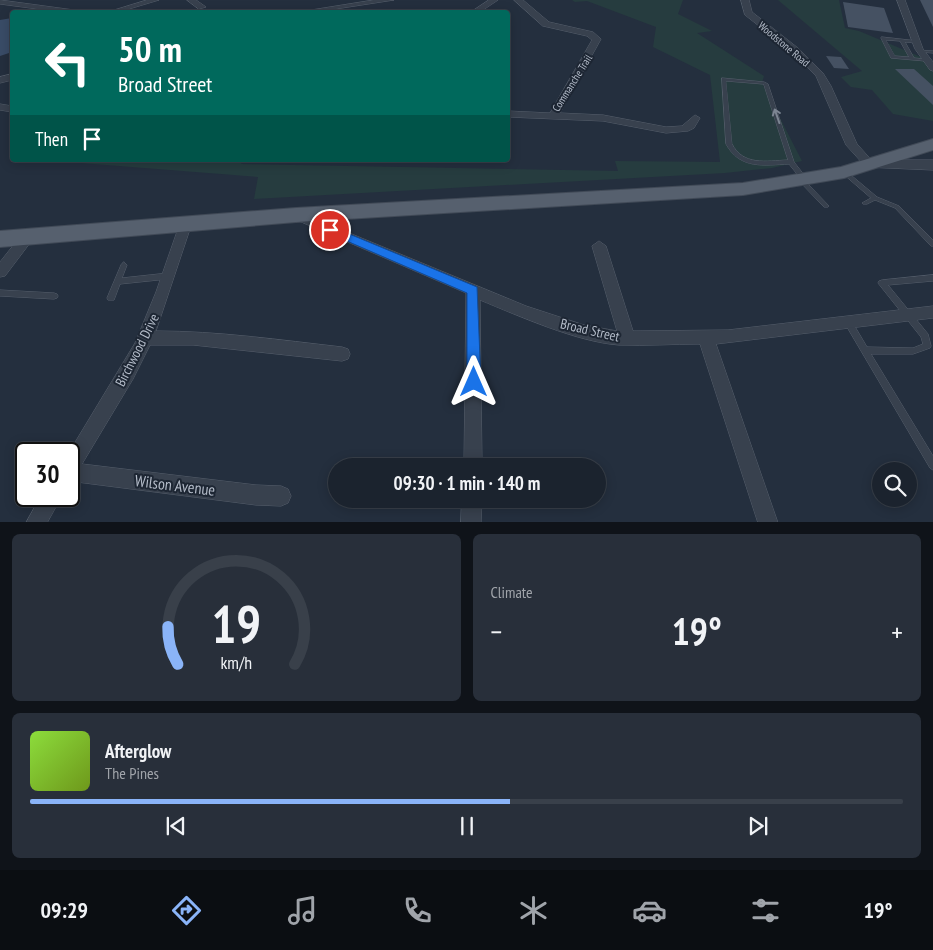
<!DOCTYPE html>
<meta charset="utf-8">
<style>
:root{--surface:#1b232e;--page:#282f3a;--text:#f1f3f6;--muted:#a0a4aa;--line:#39404a;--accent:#8ab4f8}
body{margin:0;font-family:"PT Sans Narrow",sans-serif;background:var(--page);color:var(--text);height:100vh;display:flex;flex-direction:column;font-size:19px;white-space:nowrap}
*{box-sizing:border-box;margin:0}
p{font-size:16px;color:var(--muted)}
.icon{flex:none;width:28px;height:28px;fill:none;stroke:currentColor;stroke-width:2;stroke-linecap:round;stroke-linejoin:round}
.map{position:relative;height:522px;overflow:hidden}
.sheet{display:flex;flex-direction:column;gap:12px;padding:12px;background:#0f1319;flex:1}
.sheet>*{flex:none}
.top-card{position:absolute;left:10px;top:10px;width:500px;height:152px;border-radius:5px;box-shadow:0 2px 12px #0003,0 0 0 1px var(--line);background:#00695c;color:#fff;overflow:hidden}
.controls{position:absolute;left:872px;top:462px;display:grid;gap:10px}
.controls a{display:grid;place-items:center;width:45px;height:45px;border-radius:50%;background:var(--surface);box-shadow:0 2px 12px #0003,0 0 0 1px var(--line);font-size:25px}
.speed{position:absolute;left:15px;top:442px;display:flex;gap:10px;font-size:25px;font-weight:700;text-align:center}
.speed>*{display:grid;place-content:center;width:65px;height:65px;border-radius:50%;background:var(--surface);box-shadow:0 2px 12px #0003,0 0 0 1px var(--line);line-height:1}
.speed .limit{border:2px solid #111;border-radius:8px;background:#fff;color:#111}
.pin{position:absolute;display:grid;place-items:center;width:42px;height:42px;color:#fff;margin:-21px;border:2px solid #fff;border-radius:50%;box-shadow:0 1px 5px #0007}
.me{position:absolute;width:55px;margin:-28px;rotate:0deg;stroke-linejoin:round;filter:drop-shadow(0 0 4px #0008)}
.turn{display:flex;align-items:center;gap:18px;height:105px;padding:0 25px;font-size:22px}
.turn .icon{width:65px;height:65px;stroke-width:2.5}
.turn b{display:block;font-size:35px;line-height:42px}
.then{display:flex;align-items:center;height:48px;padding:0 25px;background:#0003;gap:10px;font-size:19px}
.big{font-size:38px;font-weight:600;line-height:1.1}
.sheet .widget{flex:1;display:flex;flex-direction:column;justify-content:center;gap:8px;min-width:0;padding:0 18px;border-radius:8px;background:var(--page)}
.sheet .dial{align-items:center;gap:0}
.dial svg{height:130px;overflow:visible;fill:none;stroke:var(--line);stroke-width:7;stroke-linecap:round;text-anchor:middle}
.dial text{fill:var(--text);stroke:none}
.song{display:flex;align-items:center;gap:15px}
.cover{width:60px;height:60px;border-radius:8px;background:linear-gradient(135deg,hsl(90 70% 55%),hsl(80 70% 35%))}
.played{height:5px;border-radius:2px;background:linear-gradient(90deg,var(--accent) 55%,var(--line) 55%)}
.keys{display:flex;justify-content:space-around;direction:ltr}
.heat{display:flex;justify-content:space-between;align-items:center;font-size:28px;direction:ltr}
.sheet .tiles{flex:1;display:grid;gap:12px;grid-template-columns:1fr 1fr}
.widget:last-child{grid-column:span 2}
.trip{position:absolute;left:328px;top:458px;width:278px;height:50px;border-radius:25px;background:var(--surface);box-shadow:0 2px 12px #0003,0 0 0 1px var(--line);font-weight:600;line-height:50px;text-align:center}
.tabs{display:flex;height:80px;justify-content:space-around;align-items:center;background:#0b0e12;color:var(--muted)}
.tabs .icon{width:35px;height:35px}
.tabs .active{color:var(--accent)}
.tabs b{font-size:22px;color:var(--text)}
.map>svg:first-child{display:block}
.green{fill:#263c3f}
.water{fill:#394c67}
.building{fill:#455162}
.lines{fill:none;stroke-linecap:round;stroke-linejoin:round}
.service-casing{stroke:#565f6c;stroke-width:1}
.minor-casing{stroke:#565f6c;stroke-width:1}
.tertiary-casing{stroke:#565f6c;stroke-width:1}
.primary-casing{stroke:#414a57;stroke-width:2}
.service{fill:#38414e;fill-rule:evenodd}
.minor{fill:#38414e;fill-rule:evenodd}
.tertiary{fill:#38414e;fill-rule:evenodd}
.primary{fill:#56606e;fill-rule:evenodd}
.oneway{stroke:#7c8592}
.route{fill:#1a73e8;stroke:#114b97}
.labels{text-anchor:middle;stroke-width:4;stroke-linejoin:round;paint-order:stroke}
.far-street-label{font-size:11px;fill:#b4bcc9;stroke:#1d2633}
.street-label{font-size:14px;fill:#b4bcc9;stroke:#1d2633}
.near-street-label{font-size:16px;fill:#b4bcc9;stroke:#1d2633}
</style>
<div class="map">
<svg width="933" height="523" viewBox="0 0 933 523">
<rect width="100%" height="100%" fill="#242f3e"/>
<!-- green -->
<g class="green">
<polygon points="572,0 683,0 678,14 712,31 697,33 764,76 762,83 802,161 772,168 725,173 254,199 258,177 68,162 72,160 244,160 241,164 618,171 615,161 720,162 710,75 653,47 656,27 587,1 575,2"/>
<polygon points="778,0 839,0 845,28 859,31 933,62 933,121 893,114 872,90 851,87 841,77 862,71"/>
</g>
<!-- water -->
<polygon class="water" points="12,18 12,52 0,56 0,20"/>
<!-- building -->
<g class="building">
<polygon points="920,0 933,0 933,27"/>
<polygon points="843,2 884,8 893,33 848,27"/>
<polygon points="826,56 841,57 849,69 834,68"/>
<polygon points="895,69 914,69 933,86 933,105"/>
</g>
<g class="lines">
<defs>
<g id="service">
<path d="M 882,37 L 918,41 L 918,42 L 916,43 L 905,42 L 914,58 L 925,59 L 927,60 L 925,61 L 891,58 L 881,38 ZM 886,40 L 900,41 L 909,57 L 895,56 Z"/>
<polygon points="917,50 933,51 933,53 919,52 917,51"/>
<path d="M 722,78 L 764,82 L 768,84 L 794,162 L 808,180 L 806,182 L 828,205 L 829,206 L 828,207 L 824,207 L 800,182 L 799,181 L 801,179 L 789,164 C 764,165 740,170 726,144 ZM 726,81 L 763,84 L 764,85 L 788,160 C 766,161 743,166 732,144 Z"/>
<polygon points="844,170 846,171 877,197 899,206 933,240 933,246 931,246 895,208 875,200 867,204 863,204 862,203 871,198 842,173 842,171"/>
<polygon points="124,262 127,265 122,278 168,273 170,274 172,276 170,278 168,279 120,284 114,300 108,300 107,298 121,265"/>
<polygon points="933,275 933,281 888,285 928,334 931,346 930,348 913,354 871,354 933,456 933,470 930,468 844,322 845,320 848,319 851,320 867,347 913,348 923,344 921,337 878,283 879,281 882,280"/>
<polygon points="0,290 54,293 57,294 58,296 57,298 54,299 0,296"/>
</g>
<g id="minor">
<polygon points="0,0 74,10 78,12 60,12 0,4"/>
<polygon points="147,0 159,0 119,12 108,12"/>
<polygon points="187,0 196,0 206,7 199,9"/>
<polygon points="374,0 394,0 316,12 299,12"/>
<polygon points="489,0 498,0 480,12 471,12"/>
<polygon points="514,0 523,0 549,22 593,32 601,39 560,113 603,115 666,127 682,126 695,115 700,118 694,128 688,131 666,133 603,121 508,117 508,111 550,113 592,40 587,36 543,26"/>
<polygon points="741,0 749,0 752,12 798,48 823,73 831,86 857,144 875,164 873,166 865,166 846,145 816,76 792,52 745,15"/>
<polygon points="897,0 905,0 923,49 933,62 933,71 930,70 915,49"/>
<polygon points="12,74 12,80 0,83 0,77"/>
<polygon points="0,104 12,106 12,112 0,110"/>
<path d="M 296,211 L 526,306 L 584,325 L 617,331 L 592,246 L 599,241 L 606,246 L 633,331 L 728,330 L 933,306 L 933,318 L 716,344 L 778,523 L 758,523 L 700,344 C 673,344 646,346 619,345 C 577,342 519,316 480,300 L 482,466 L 464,466 L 466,293 L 292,218 L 290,215 Z"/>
<path d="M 186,219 L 192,223 L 156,331 C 218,331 280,340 342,347 L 348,349 L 350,354 L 348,359 L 342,361 L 193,345 L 150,345 L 133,379 L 82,464 L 256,485 L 281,486 L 288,489 L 291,496 L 288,503 L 281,506 L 256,505 L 69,481 L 68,454 L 135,343 L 156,292 L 180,223 Z"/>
<polygon points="28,231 33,233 35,236 33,239 5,276 0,277 0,262 23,233"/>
<polygon points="41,496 62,496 47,523 26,523"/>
<polygon points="462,499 482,499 481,523 461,523"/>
</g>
<polygon id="tertiary" points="869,160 933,160 933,170 864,167 862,164 864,161"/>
<polygon id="primary" points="933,139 933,150 844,178 743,195 296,222 0,247 0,231 296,208 743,183 841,167"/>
</defs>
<!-- service casing -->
<use href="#service" class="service-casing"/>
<!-- minor casing -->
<use href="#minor" class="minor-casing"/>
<!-- tertiary casing -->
<use href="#tertiary" class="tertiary-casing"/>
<!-- primary casing -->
<use href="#primary" class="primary-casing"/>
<!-- service -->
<use href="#service" class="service"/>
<!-- minor -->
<use href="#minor" class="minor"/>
<!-- tertiary -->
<use href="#tertiary" class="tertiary"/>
<!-- primary -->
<use href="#primary" class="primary"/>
</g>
<!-- one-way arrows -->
<defs><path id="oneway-shaft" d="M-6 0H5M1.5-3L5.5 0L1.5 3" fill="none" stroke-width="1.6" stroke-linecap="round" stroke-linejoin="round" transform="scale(1.25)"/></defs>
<use class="oneway" href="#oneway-shaft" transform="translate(777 116) rotate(-109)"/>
<!-- route -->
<polygon class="route" points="330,226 477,287 481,382 478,387 474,388 469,387 467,382 467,293 326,232 326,227"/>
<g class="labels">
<!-- far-street labels -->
<g class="far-street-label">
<text transform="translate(784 44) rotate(40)" y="4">Woodstone Road</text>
<text transform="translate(572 83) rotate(-58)" y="4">Commanche Trail</text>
</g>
<!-- street labels -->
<g class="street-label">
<text transform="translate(590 330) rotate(13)" y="5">Broad Street</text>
<text transform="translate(137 350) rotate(-63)" y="5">Birchwood Drive</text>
</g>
<!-- near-street labels -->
<g class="near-street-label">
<text transform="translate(175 485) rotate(7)" y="6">Wilson Avenue</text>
</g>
</g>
</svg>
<div class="controls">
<a><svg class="icon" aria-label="search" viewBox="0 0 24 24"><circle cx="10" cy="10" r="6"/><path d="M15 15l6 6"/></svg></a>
</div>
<div class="speed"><div class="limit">30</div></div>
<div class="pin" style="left:330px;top:230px;background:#d93025"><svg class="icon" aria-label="arrive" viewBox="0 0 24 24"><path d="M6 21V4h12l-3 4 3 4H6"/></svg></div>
<svg class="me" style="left:474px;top:382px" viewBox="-20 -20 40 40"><path d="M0-17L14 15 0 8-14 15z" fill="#1a73e8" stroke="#fff" stroke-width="4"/></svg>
<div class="trip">09:30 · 1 min · 140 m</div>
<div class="top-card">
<div class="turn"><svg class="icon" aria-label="left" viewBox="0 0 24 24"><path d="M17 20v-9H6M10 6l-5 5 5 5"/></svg><div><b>50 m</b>Broad Street</div></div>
<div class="then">Then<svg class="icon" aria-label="arrive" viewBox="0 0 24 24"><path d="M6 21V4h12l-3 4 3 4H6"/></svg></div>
</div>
</div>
<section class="sheet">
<div class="tiles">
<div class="widget dial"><svg viewBox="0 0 100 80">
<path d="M14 69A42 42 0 1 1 86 69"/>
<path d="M14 69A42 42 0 0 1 8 46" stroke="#8ab4f8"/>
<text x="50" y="56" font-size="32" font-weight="700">19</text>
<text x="50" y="72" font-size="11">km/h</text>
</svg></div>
<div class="widget"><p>Climate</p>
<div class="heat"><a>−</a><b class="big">19°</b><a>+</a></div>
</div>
<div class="widget">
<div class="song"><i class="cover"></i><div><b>Afterglow</b><p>The Pines</p></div></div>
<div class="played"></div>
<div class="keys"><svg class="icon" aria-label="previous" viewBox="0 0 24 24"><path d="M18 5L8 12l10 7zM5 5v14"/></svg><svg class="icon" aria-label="pause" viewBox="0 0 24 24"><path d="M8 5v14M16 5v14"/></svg><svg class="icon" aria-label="next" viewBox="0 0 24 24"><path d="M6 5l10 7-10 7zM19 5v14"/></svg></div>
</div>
</div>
</section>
<nav class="tabs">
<b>09:29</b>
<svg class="icon active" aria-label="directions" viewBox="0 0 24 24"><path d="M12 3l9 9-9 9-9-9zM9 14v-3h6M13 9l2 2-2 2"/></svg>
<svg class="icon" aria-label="music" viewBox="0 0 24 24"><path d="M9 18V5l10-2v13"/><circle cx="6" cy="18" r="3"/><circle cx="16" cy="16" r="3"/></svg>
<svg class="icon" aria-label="phone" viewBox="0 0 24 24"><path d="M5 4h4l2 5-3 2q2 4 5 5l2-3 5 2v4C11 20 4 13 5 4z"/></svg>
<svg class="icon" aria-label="climate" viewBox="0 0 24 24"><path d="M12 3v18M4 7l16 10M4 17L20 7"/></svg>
<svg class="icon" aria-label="car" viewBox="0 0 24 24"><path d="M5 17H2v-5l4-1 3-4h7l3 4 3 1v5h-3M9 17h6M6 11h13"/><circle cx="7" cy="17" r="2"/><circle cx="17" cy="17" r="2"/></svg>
<svg class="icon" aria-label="filters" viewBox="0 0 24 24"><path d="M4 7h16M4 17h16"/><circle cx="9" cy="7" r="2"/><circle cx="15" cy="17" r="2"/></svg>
<b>19°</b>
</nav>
